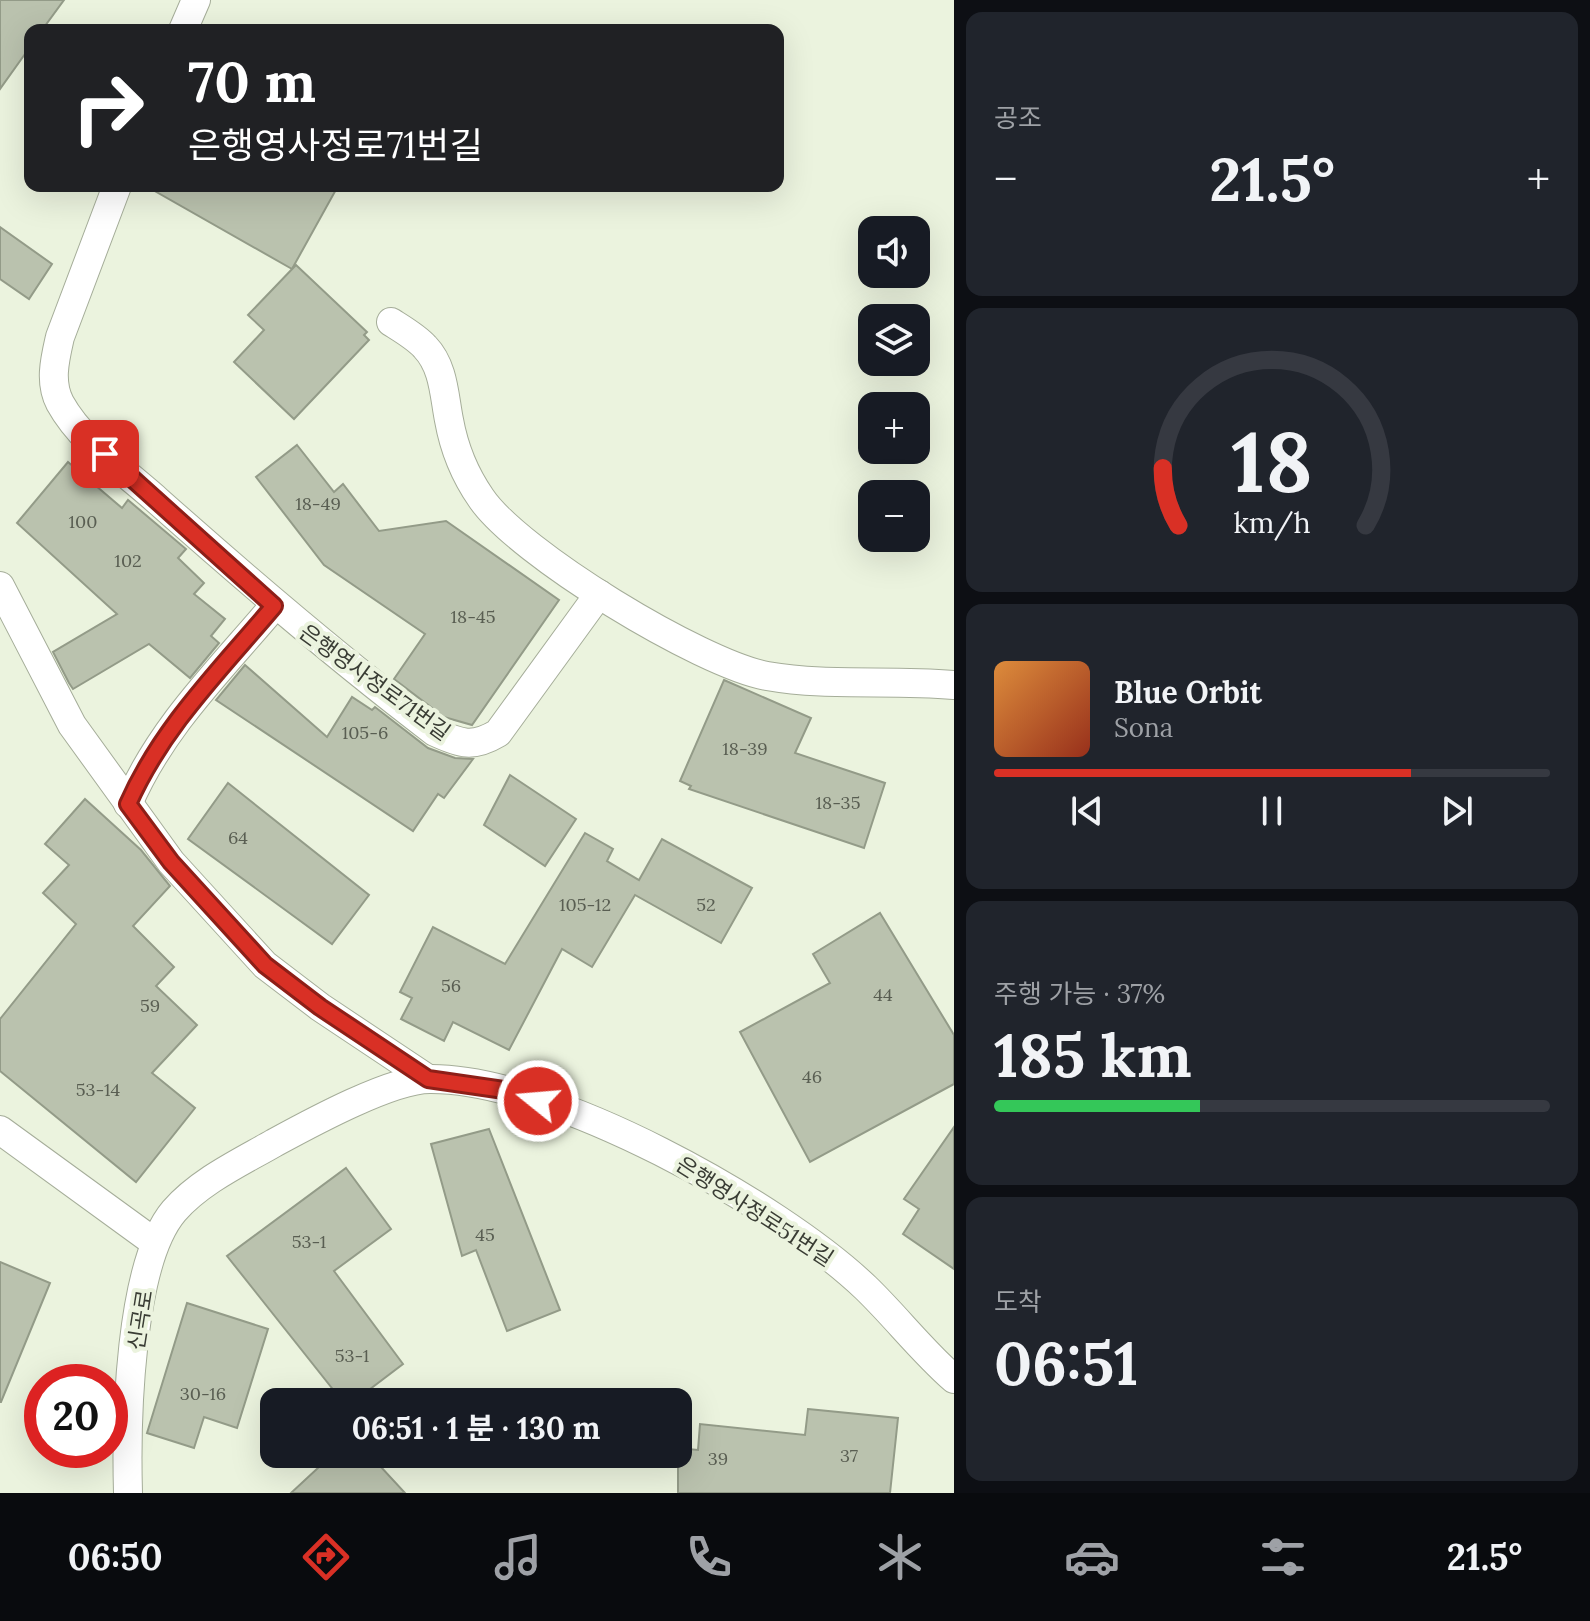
<!DOCTYPE html>
<html lang="ko">
<meta charset="utf-8">
<style>
:root{--surface:#171b24;--page:#20242c;--text:#f1f3f6;--muted:#9ea1a6;--line:#363941;--accent:#d93025}
body{margin:0;font-family:Lora,"Noto Sans KR",serif;background:var(--page);color:var(--text);height:100vh;display:flex;flex-direction:column;font-size:30px;white-space:nowrap}
*{box-sizing:border-box;margin:0}
p{font-size:26px;color:var(--muted)}
.icon{flex:none;width:44px;height:44px;fill:none;stroke:currentColor;stroke-width:2;stroke-linecap:round;stroke-linejoin:round}
.map{position:relative;flex:1;overflow:hidden}
.panel{display:flex;flex-direction:column;gap:12px;padding:12px;background:#0d0f14;width:636px}
.panel>*{flex:none}
.top-card{position:absolute;left:24px;top:24px;width:760px;height:168px;border-radius:16px;box-shadow:0 8px 32px #0002;background:#202124;color:#fff;overflow:hidden}
.tools{position:absolute;left:858px;top:216px;display:grid;gap:16px}
.tools a{display:grid;place-items:center;width:72px;height:72px;border-radius:16px;background:var(--surface);box-shadow:0 8px 32px #0002;font-size:40px}
.speed{position:absolute;left:24px;top:1364px;display:flex;gap:16px;font-size:40px;font-weight:700;text-align:center}
.speed>*{display:grid;place-content:center;width:104px;height:104px;border-radius:50%;background:var(--surface);box-shadow:0 8px 32px #0002;line-height:1}
.speed .limit{border:12px solid #d22;background:#fff;color:#111}
.pin{position:absolute;display:grid;place-items:center;width:68px;height:68px;color:#fff;margin:-34px;border-radius:16px;box-shadow:0 4px 12px #0006}
.me{position:absolute;width:88px;margin:-44px;rotate:287deg;stroke-linejoin:round;filter:drop-shadow(0 0 6px #0008)}
.turn{display:flex;align-items:center;gap:28px;height:168px;padding:0 32px;font-size:36px}
.turn .icon{width:104px;height:104px;stroke-width:2.5}
.turn b{display:block;font-size:56px;line-height:68px}
.big{font-size:60px;font-weight:700;line-height:1.1}
.panel .widget{flex:1;display:flex;flex-direction:column;justify-content:center;gap:12px;min-width:0;padding:0 28px;border-radius:16px;background:var(--page)}
.panel .dial{align-items:center;gap:0}
.dial svg{height:208px;overflow:visible;fill:none;stroke:var(--line);stroke-width:7;stroke-linecap:round;text-anchor:middle}
.dial text{fill:var(--text);stroke:none}
.song{display:flex;align-items:center;gap:24px}
.cover{width:96px;height:96px;border-radius:12px;background:linear-gradient(135deg,hsl(30 70% 55%),hsl(10 70% 35%))}
.played{height:8px;border-radius:4px;background:linear-gradient(90deg,var(--accent) 75%,var(--line) 75%)}
.keys{display:flex;justify-content:space-around;direction:ltr}
.heat{display:flex;justify-content:space-between;align-items:center;font-size:44px;direction:ltr}
.charge{height:12px;border-radius:6px;background:linear-gradient(90deg,#34c759 37%,var(--line) 0)}
.trip{position:absolute;left:260px;top:1388px;width:432px;height:80px;border-radius:16px;background:var(--surface);box-shadow:0 8px 32px #0002;font-weight:700;line-height:80px;text-align:center}
.dock{display:flex;height:128px;justify-content:space-around;align-items:center;background:#090b0e;color:var(--muted)}
.dock .icon{width:56px;height:56px}
.dock .current{color:var(--accent)}
.dock b{font-size:36px;color:var(--text)}
main{display:flex;flex:1;min-height:0}
.map>svg:first-child{display:block}
.building{fill:#bac2ae;stroke:#939b88;stroke-width:2}
.lines{fill:none;stroke-linecap:round;stroke-linejoin:round}
.lane-casing{stroke:#a5ad99;stroke-width:30}
.lane{stroke:#fff;stroke-width:28}
.route-casing{stroke:#8d1f18;stroke-width:20}
.route{stroke:#d93025;stroke-width:14}
.labels{text-anchor:middle;stroke-width:8;stroke-linejoin:round;paint-order:stroke}
.number-label{font-size:18px;fill:#595e52}
.street-label{font-size:22px;fill:#393c34;stroke:#ebf3de}
</style>
<main>
<div class="map">
<svg width="954" height="1493" viewBox="0 0 954 1493">
<rect width="100%" height="100%" fill="#ebf3de"/>
<!-- building -->
<g class="building">
<polygon points="0,0 64,0 42,30 30,30 30,47 0,89"/>
<polygon points="146,186 338,186 292,269"/>
<polygon points="0,227 52,264 29,299 0,279"/>
<polygon points="296,265 367,332 364,335 369,340 294,419 234,362 264,330 248,315"/>
<polygon points="297,445 334,492 343,484 379,531 446,521 559,600 472,725 444,717 394,679 425,634 324,565 256,477"/>
<polygon points="68,462 122,508 128,500 186,549 178,558 204,583 194,594 225,619 211,636 219,643 190,678 149,644 73,689 69,683 53,652 117,614 17,523"/>
<polygon points="245,665 327,737 352,697 372,710 375,707 428,748 455,758 473,759 444,798 438,794 413,831 216,700"/>
<polygon points="724,680 811,718 795,753 885,783 864,848 689,789 691,786 680,781"/>
<polygon points="510,775 576,819 545,866 484,825"/>
<polygon points="228,783 369,895 332,944 188,839"/>
<polygon points="85,799 141,850 170,886 133,926 174,967 156,986 197,1025 152,1073 195,1108 136,1182 0,1071 0,1019 76,924 43,893 69,865 45,844"/>
<polygon points="585,833 613,849 607,861 639,880 662,839 752,888 721,943 635,895 592,967 562,949 509,1050 453,1022 444,1041 401,1019 412,998 400,992 433,927 505,964"/>
<polygon points="880,913 954,1035 954,1084 810,1162 740,1032 830,983 813,954"/>
<polygon points="954,1127 954,1269 903,1234 919,1209 904,1199"/>
<polygon points="489,1129 560,1310 507,1331 476,1250 462,1256 431,1144"/>
<polygon points="346,1168 391,1229 334,1271 403,1364 353,1402 343,1402 227,1256"/>
<polygon points="0,1262 50,1283 1,1402 0,1402"/>
<polygon points="187,1303 268,1329 237,1428 204,1417 194,1448 147,1433"/>
<polygon points="808,1409 898,1418 890,1493 678,1493 678,1448 698,1450 700,1424 805,1435"/>
<polygon points="333,1454 369,1454 405,1493 291,1493"/>
</g>
<g class="lines">
<defs>
<g id="lane">
<polyline points="183,30 196,0"/>
<path d="M 117,186 L 60,337 C 55,359 49,382 60,403 C 82,443 126,472 159,502 C 249,582 339,659 435,732 C 461,744 473,748 498,733 L 599,594"/>
<path d="M 391,322 C 402,329 416,337 425,347 C 444,367 444,395 449,420 C 454,448 465,475 481,498 C 518,553 701,664 767,676 C 829,687 891,679 954,685"/>
<polyline points="0,586 72,725 171,862 265,965 320,1007 428,1079"/>
<path d="M 128,804 C 161,727 220,670 274,606"/>
<polyline points="0,1130 154,1242"/>
<path d="M 128,1493 C 126,1423 129,1264 174,1211 C 200,1181 241,1162 274,1143 C 309,1124 391,1079 430,1079 C 552,1078 778,1204 866,1288 C 896,1317 922,1351 954,1379"/>
</g>
</defs>
<!-- lane casing -->
<use href="#lane" class="lane-casing"/>
<!-- lane -->
<use href="#lane" class="lane"/>
</g>
<g class="lines">
<defs>
<path id="route" d="M 105,454 L 274,606 C 220,670 162,727 128,804 L 171,862 L 265,965 L 320,1007 L 428,1079 L 511,1091 L 538,1101"/>
</defs>
<!-- route casing -->
<use href="#route" class="route-casing"/>
<!-- route -->
<use href="#route" class="route"/>
</g>
<g class="labels">
<!-- number labels -->
<g class="number-label">
<text x="318" y="510">18-49</text>
<text x="83" y="528">100</text>
<text x="128" y="567">102</text>
<text x="473" y="623">18-45</text>
<text x="365" y="739">105-6</text>
<text x="745" y="755">18-39</text>
<text x="838" y="809">18-35</text>
<text x="238" y="844">64</text>
<text x="585" y="911">105-12</text>
<text x="706" y="911">52</text>
<text x="451" y="992">56</text>
<text x="883" y="1001">44</text>
<text x="150" y="1012">59</text>
<text x="812" y="1083">46</text>
<text x="98" y="1096">53-14</text>
<text x="485" y="1241">45</text>
<text x="309" y="1248">53-1</text>
<text x="352" y="1362">53-1</text>
<text x="203" y="1400">30-16</text>
<text x="849" y="1462">37</text>
<text x="718" y="1465">39</text>
</g>
<!-- street labels -->
<g class="street-label">
<text transform="translate(375 682) rotate(36)" y="8">은행영사정로71번길</text>
<text transform="translate(755 1211) rotate(33)" y="8">은행영사정로51번길</text>
<text transform="translate(140 1320) rotate(-81)" y="8">신곡로</text>
</g>
</g>
</svg>
<div class="tools">
<a><svg class="icon" aria-label="sound" viewBox="0 0 24 24"><path d="M4 9h4l5-4v14l-5-4H4zM17 9q2 3 0 6"/></svg></a>
<a><svg class="icon" aria-label="layers" viewBox="0 0 24 24"><path d="M12 4l9 5-9 5-9-5zM3 14l9 5 9-5"/></svg></a>
<a>+</a>
<a>−</a>
</div>
<div class="speed"><div class="limit">20</div></div>
<div class="pin" style="left:105px;top:454px;background:#d93025"><svg class="icon" aria-label="arrive" viewBox="0 0 24 24"><path d="M6 21V4h12l-3 4 3 4H6"/></svg></div>
<svg class="me" style="left:538px;top:1101px" viewBox="-20 -20 40 40"><circle r="17" fill="#d93025" stroke="#fff" stroke-width="3"/><path d="M0-11L8 9 0 5-8 9z" fill="#fff"/></svg>
<div class="trip">06:51 · 1 분 · 130 m</div>
<div class="top-card">
<div class="turn"><svg class="icon" aria-label="right" viewBox="0 0 24 24"><path d="M7 20v-9h11M14 6l5 5-5 5"/></svg><div><b>70 m</b>은행영사정로71번길</div></div>
</div>
</div>
<section class="panel">
<div class="widget"><p>공조</p>
<div class="heat"><a>−</a><b class="big">21.5°</b><a>+</a></div>
</div>
<div class="widget dial"><svg viewBox="0 0 100 80">
<path d="M14 69A42 42 0 1 1 86 69"/>
<path d="M14 69A42 42 0 0 1 8 47" stroke="#d93025"/>
<text x="50" y="56" font-size="32" font-weight="700">18</text>
<text x="50" y="72" font-size="11">km/h</text>
</svg></div>
<div class="widget">
<div class="song"><i class="cover"></i><div><b>Blue Orbit</b><p>Sona</p></div></div>
<div class="played"></div>
<div class="keys"><svg class="icon" aria-label="previous" viewBox="0 0 24 24"><path d="M18 5L8 12l10 7zM5 5v14"/></svg><svg class="icon" aria-label="pause" viewBox="0 0 24 24"><path d="M8 5v14M16 5v14"/></svg><svg class="icon" aria-label="next" viewBox="0 0 24 24"><path d="M6 5l10 7-10 7zM19 5v14"/></svg></div>
</div>
<div class="widget"><p>주행 가능 · 37%</p><b class="big">185 km</b><div class="charge"></div></div>
<div class="widget"><p>도착</p><b class="big">06:51</b></div>
</section>
</main>
<nav class="dock">
<b>06:50</b>
<svg class="icon current" aria-label="directions" viewBox="0 0 24 24"><path d="M12 3l9 9-9 9-9-9zM9 14v-3h6M13 9l2 2-2 2"/></svg>
<svg class="icon" aria-label="music" viewBox="0 0 24 24"><path d="M9 18V5l10-2v13"/><circle cx="6" cy="18" r="3"/><circle cx="16" cy="16" r="3"/></svg>
<svg class="icon" aria-label="phone" viewBox="0 0 24 24"><path d="M5 4h4l2 5-3 2q2 4 5 5l2-3 5 2v4C11 20 4 13 5 4z"/></svg>
<svg class="icon" aria-label="climate" viewBox="0 0 24 24"><path d="M12 3v18M4 7l16 10M4 17L20 7"/></svg>
<svg class="icon" aria-label="car" viewBox="0 0 24 24"><path d="M5 17H2v-5l4-1 3-4h7l3 4 3 1v5h-3M9 17h6M6 11h13"/><circle cx="7" cy="17" r="2"/><circle cx="17" cy="17" r="2"/></svg>
<svg class="icon" aria-label="filters" viewBox="0 0 24 24"><path d="M4 7h16M4 17h16"/><circle cx="9" cy="7" r="2"/><circle cx="15" cy="17" r="2"/></svg>
<b>21.5°</b>
</nav>
